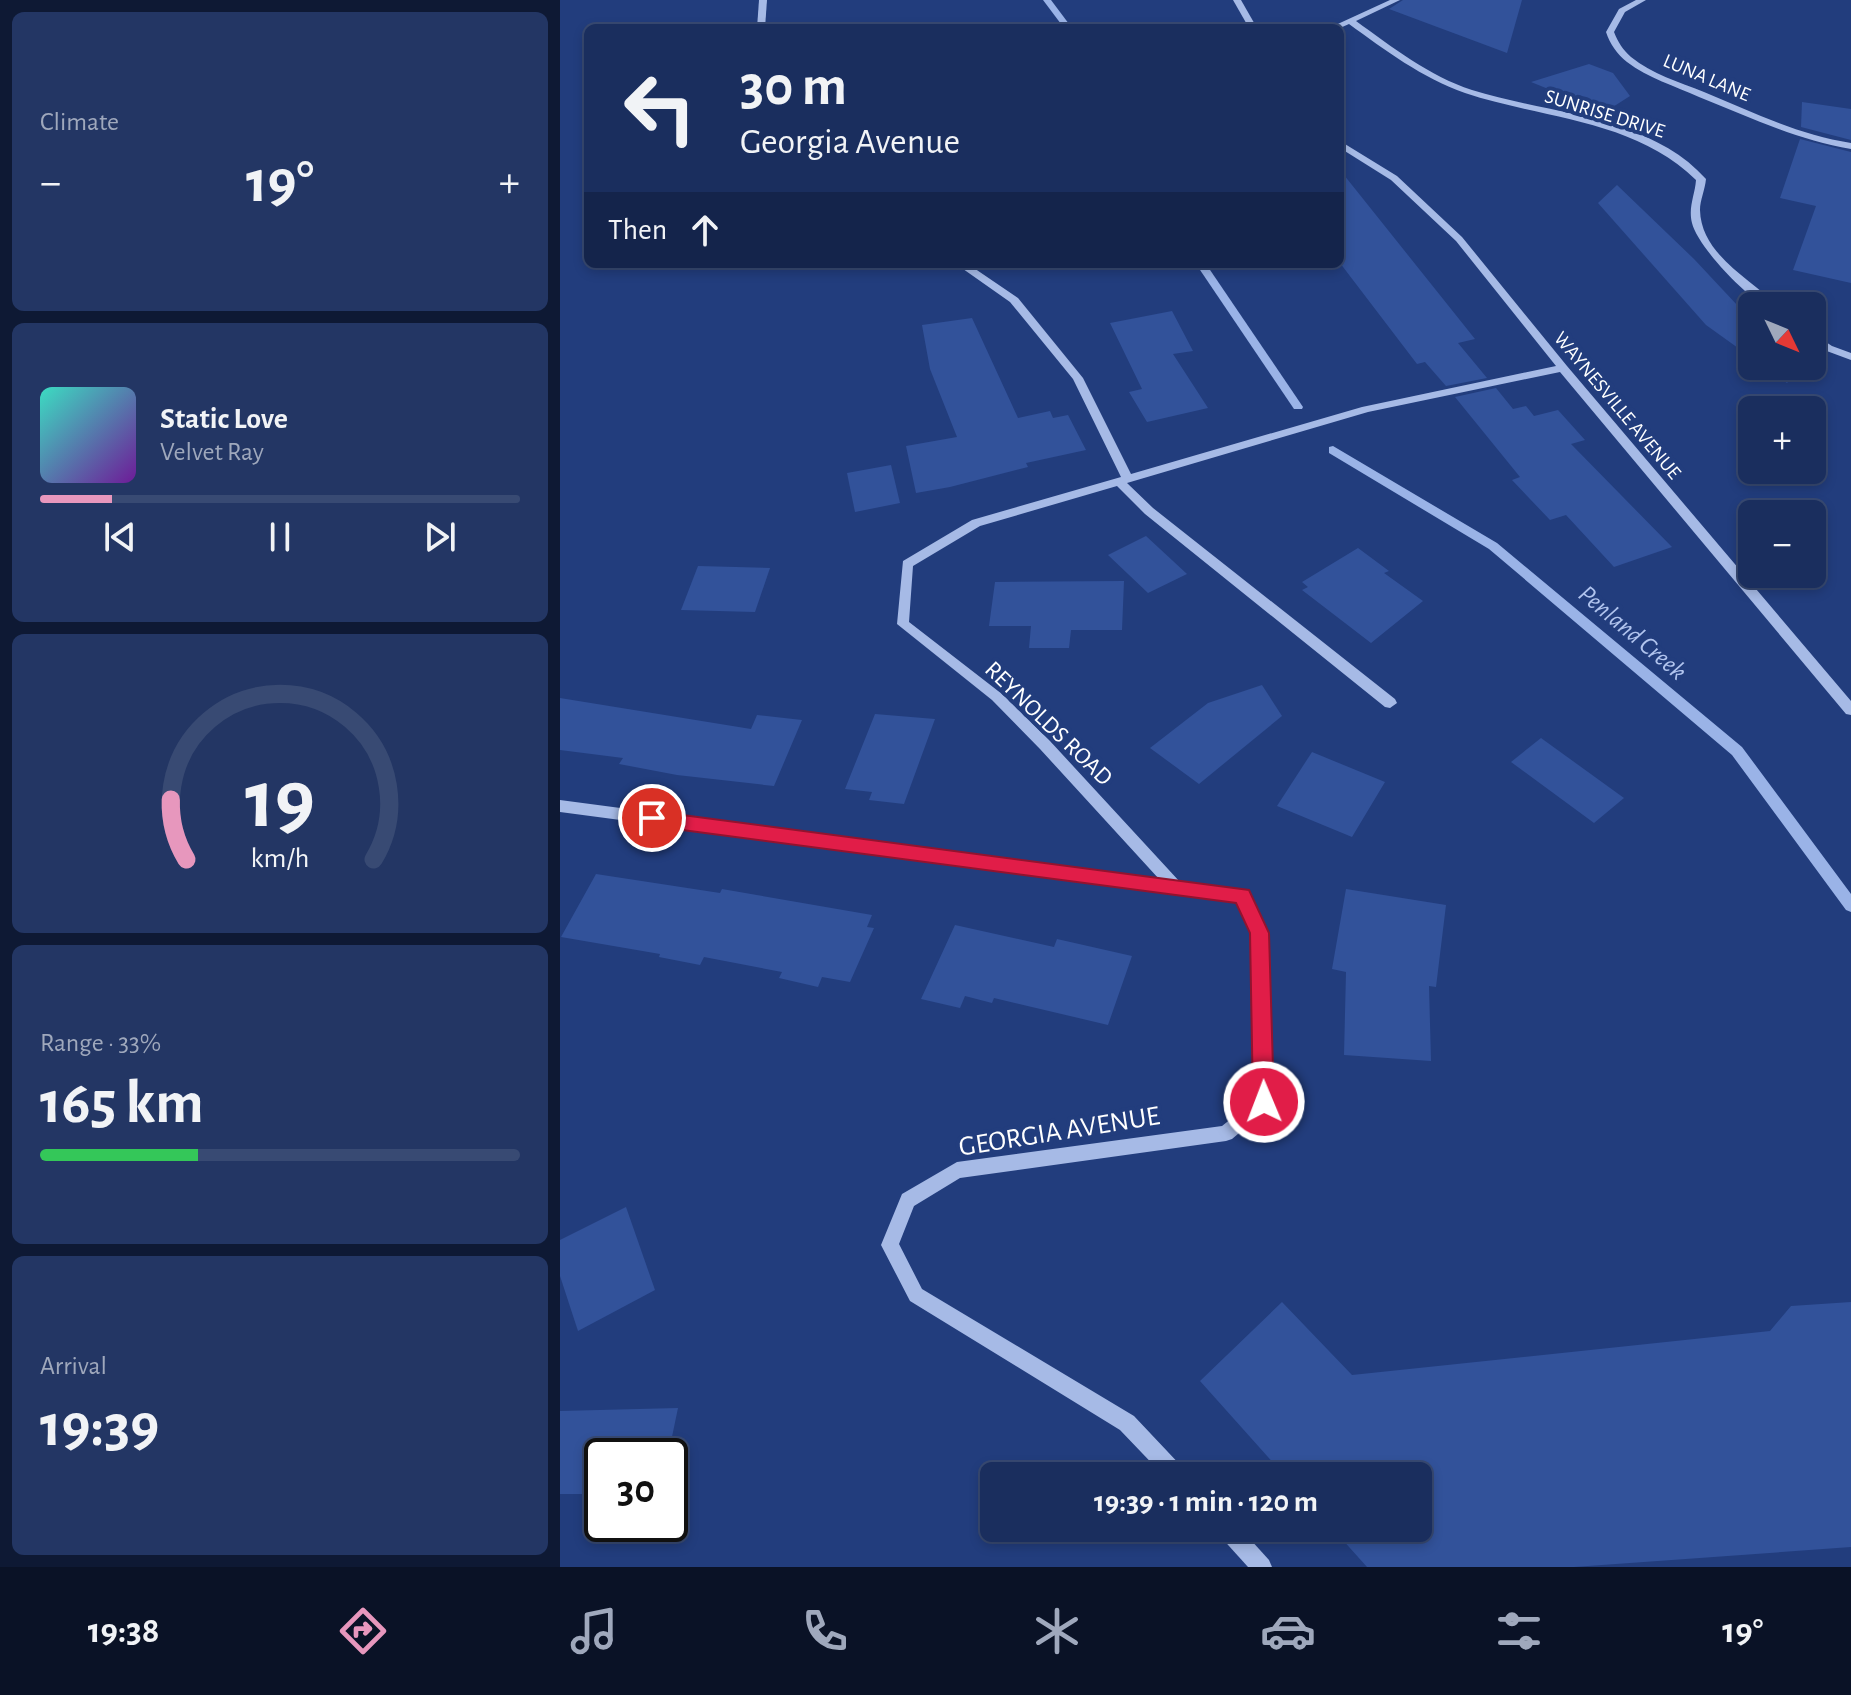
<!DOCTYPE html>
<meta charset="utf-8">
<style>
:root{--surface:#1a2e5e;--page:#233664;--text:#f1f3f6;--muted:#9fa8bc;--line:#384a73;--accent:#e797bd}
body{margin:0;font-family:"Alegreya Sans",sans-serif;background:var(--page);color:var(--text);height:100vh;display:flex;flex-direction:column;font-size:30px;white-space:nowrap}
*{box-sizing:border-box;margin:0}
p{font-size:26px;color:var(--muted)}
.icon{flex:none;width:44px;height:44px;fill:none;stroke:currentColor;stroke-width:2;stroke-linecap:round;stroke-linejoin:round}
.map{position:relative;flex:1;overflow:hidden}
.sheet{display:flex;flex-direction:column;gap:12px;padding:12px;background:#0e1934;width:560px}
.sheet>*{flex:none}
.hud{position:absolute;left:24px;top:24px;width:760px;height:244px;border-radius:12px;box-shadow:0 4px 12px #0003,0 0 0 2px var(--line);background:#1a2e5e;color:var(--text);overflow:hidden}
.needle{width:52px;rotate:133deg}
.controls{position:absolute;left:1178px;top:292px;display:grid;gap:16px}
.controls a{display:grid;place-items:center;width:88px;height:88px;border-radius:12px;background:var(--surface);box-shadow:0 4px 12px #0003,0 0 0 2px var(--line);font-size:40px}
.speed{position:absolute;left:24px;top:1438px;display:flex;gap:16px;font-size:40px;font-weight:700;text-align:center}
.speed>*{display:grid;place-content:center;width:104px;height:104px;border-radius:50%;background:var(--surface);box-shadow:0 4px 12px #0003,0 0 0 2px var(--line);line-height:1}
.speed .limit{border:4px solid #111;border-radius:12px;background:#fff;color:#111}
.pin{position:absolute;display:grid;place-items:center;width:68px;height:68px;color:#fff;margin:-34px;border:4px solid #fff;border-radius:50%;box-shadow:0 2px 8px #0007}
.me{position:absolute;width:88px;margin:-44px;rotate:359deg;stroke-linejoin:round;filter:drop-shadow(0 0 6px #0008)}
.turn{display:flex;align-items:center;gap:28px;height:168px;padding:0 24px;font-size:36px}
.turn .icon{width:104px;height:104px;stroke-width:2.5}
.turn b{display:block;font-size:56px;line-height:68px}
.then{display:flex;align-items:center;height:76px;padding:0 24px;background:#0003;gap:16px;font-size:30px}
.big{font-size:60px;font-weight:700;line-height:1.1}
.sheet .card{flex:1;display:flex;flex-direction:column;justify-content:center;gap:12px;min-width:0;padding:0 28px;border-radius:12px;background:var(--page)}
.sheet .dial{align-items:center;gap:0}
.dial svg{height:208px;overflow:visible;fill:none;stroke:var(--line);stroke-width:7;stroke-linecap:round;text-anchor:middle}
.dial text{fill:var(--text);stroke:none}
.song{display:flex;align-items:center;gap:24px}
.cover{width:96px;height:96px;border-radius:12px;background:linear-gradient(135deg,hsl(170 70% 55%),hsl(280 70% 35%))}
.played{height:8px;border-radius:4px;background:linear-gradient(90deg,var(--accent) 15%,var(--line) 15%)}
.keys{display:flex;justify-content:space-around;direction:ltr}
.heat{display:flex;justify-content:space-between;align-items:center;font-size:44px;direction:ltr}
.charge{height:12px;border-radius:6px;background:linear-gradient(90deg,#34c759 33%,var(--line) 0)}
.trip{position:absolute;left:420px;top:1462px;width:452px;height:80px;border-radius:12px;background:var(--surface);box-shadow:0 4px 12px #0003,0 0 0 2px var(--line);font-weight:700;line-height:80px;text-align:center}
.tab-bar{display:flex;height:128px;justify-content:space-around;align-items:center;background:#0a1226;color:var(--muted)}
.tab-bar .icon{width:56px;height:56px}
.tab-bar .active{color:var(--accent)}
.tab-bar b{font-size:36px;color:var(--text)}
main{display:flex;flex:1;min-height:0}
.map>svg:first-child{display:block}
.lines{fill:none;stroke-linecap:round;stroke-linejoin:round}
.stream{fill:#9ab3e7;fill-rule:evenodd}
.building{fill:#32529a}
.minor{fill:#a6bae6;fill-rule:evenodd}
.route{fill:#e11d48;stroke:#92132f;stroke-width:2}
.labels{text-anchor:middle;stroke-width:8;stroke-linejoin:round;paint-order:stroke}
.far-street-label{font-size:20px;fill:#fff;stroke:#223d7d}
.street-label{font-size:24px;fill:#fff;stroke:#223d7d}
.water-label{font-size:26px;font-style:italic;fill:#b1c4ee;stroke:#223d7d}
.near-street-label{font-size:28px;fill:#fff;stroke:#223d7d}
</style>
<main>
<section class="sheet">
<div class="card"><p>Climate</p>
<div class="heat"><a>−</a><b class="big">19°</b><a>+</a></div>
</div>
<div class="card">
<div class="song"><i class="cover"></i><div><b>Static Love</b><p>Velvet Ray</p></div></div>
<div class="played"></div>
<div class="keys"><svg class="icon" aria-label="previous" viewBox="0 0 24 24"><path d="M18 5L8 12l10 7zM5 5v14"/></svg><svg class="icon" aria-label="pause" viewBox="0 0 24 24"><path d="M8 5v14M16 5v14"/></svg><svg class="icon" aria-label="next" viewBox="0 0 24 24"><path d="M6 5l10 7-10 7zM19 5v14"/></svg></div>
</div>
<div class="card dial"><svg viewBox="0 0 100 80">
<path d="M14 69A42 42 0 1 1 86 69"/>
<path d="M14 69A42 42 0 0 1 8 46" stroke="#e797bd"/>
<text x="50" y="56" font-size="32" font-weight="700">19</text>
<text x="50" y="72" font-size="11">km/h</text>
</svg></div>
<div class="card"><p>Range · 33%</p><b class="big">165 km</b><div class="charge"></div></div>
<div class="card"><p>Arrival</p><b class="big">19:39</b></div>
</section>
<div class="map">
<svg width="1291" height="1567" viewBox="0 0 1291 1567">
<rect width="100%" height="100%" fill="#223d7d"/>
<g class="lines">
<!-- stream -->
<g class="stream">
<polygon points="483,0 491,0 512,28 504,28"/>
<polygon points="636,264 646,264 743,407 742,409 734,409"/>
<polygon points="773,446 937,543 1182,747 1291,894 1291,912 1286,910 1172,755 929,549 769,453 769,447"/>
</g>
</g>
<!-- building -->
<g class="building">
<polygon points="843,0 962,0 947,53 829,9"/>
<polygon points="1029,64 1053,73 1070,96 1045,112 971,82"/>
<polygon points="1242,102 1291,109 1291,140 1241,127"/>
<polygon points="1240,139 1291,152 1291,283 1233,270 1256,206 1220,198"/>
<polygon points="780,170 915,339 898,343 927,378 886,386 865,362 857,364 780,263"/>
<polygon points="1057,185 1134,259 1192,321 1192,358 1146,325 1038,203"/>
<polygon points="612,311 633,351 613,354 648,408 587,422 569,392 582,389 550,323"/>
<polygon points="412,318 458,418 490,411 493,418 508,415 526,450 466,463 468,467 390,487 356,493 346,446 397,437 370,369 362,325"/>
<polygon points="1203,366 1233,366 1238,371 1227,383"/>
<polygon points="936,388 953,409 966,406 974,416 998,410 1025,440 1011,444 1112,547 1054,567 1006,515 990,520 952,480 960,477 895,397"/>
<polygon points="331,465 340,503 295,512 287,473"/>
<polygon points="586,536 627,574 588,593 548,555"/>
<polygon points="798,548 829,571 824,573 863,601 811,643 742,590 748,587 742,582"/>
<polygon points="138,566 210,568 195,612 121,610"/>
<polygon points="564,581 562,630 511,630 509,648 469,648 471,626 429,626 435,582"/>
<polygon points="702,685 722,716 639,784 590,748 648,703"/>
<polygon points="0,698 191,729 197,715 242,720 214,786 117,775 59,764 63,758 0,750"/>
<polygon points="315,714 375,719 344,804 309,800 312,792 285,789"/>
<polygon points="981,738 1064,798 1034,823 951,762"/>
<polygon points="752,752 825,782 792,837 717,806"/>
<polygon points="36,874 160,893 162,889 312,915 307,927 314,928 290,982 262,977 258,987 219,978 222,972 144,957 140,965 99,957 100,954 1,937"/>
<polygon points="786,889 886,905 876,987 869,986 871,1061 784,1055 786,972 772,969"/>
<polygon points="395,925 494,947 497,939 572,956 548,1025 434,998 432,1003 405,996 400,1008 361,999"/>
<polygon points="66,1207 95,1290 18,1331 0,1276 0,1240"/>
<polygon points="722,1302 792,1375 1210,1331 1231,1306 1291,1302 1291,1547 1014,1567 807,1567 772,1528 858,1528 858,1476 725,1476 640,1381"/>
<polygon points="118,1408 108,1456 42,1456 42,1494 0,1494 0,1411"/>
</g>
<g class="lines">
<!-- minor -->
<g class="minor">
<polygon points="199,0 207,0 205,28 197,28"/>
<polygon points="673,0 681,0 697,28 689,28"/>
<path d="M 830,0 L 840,0 L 796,21 C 832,47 869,76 912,90 C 988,114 1090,116 1146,179 C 1145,190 1140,200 1140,210 C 1141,255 1191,279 1218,306 C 1216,306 1208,306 1206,305 C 1185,297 1137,245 1132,223 C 1128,207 1135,195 1136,180 C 1074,119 983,119 905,93 C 862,78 825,50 789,24 L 780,28 L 769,28 Z"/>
<path d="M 1076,0 L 1086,0 L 1065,12 L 1054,32 C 1058,42 1063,50 1071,57 C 1092,74 1119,82 1144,92 C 1192,112 1239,135 1291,143 L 1291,149 C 1237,140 1189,117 1139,97 C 1115,86 1088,78 1067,62 C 1057,54 1050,44 1046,32 L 1059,9 Z"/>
<polygon points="780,141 837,176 902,237 1007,366 1291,701 1291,715 1286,714 1000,372 808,412 567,483 593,508 835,699 837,703 830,708 825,707 585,514 557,486 420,526 353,566 349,622 442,694 490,741 620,882 687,892 708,933 712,1102 710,1107 672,1139 666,1141 400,1178 354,1206 339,1244 362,1289 574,1416 624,1469 627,1476 604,1476 560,1430 350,1301 321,1245 342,1194 397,1162 662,1126 696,1099 692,933 677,902 0,812 0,800 599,879 480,749 432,700 337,624 343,561 412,520 561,477 513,379 450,302 396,264 408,264 458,298 523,378 571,474 802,407 996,366 896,241 831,180 780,148"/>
<polygon points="1252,333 1272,346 1291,353 1291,360 1264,350 1252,341"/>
<polygon points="656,1528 680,1528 709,1560 712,1567 688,1567 659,1535"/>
</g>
</g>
<!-- route -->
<polygon class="route" points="92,811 689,890 709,933 714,1102 711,1109 704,1111 696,1109 693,1102 690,933 676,903 92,826 83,818"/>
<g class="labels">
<!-- far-street labels -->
<g class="far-street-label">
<text transform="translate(1147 77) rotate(23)" y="7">LUNA LANE</text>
<text transform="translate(1045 113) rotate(17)" y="7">SUNRISE DRIVE</text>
<text transform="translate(1058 405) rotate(50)" y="7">WAYNESVILLE AVENUE</text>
</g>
<!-- street labels -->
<g class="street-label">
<text transform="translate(489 723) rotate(44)" y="8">REYNOLDS ROAD</text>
</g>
<!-- water labels -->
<g class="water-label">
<text transform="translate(1073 632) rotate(40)" y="9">Penland Creek</text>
</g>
<!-- near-street labels -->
<g class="near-street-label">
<text transform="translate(499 1130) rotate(-9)" y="10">GEORGIA AVENUE</text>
</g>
</g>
</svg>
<div class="controls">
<a><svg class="needle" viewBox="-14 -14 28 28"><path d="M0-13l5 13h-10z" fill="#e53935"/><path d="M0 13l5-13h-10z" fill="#9fa8bc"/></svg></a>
<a>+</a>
<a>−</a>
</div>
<div class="speed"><div class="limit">30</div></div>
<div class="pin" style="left:92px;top:818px;background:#d93025"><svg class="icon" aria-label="arrive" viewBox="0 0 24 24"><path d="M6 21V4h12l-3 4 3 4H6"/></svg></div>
<svg class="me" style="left:704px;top:1102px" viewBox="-20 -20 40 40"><circle r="17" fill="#e11d48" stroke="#fff" stroke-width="3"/><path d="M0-11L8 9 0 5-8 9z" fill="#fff"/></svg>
<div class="trip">19:39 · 1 min · 120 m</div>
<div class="hud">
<div class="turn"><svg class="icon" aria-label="left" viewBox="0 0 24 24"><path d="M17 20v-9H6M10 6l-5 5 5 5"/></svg><div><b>30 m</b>Georgia Avenue</div></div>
<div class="then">Then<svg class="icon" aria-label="ahead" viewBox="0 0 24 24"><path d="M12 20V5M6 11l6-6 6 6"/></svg></div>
</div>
</div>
</main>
<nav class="tab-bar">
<b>19:38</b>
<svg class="icon active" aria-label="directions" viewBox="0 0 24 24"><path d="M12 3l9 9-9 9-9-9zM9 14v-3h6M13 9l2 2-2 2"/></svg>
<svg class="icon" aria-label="music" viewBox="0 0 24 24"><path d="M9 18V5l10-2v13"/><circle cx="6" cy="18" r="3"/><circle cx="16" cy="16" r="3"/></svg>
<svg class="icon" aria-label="phone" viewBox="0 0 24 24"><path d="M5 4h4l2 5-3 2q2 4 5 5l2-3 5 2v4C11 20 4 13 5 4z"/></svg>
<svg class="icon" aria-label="climate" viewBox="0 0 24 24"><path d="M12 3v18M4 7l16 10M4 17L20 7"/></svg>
<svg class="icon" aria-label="car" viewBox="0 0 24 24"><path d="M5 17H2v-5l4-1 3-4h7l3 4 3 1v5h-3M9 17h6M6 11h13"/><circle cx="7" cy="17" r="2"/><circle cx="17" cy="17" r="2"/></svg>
<svg class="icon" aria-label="filters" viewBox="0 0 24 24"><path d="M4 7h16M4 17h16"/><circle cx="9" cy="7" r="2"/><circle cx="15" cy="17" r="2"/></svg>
<b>19°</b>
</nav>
